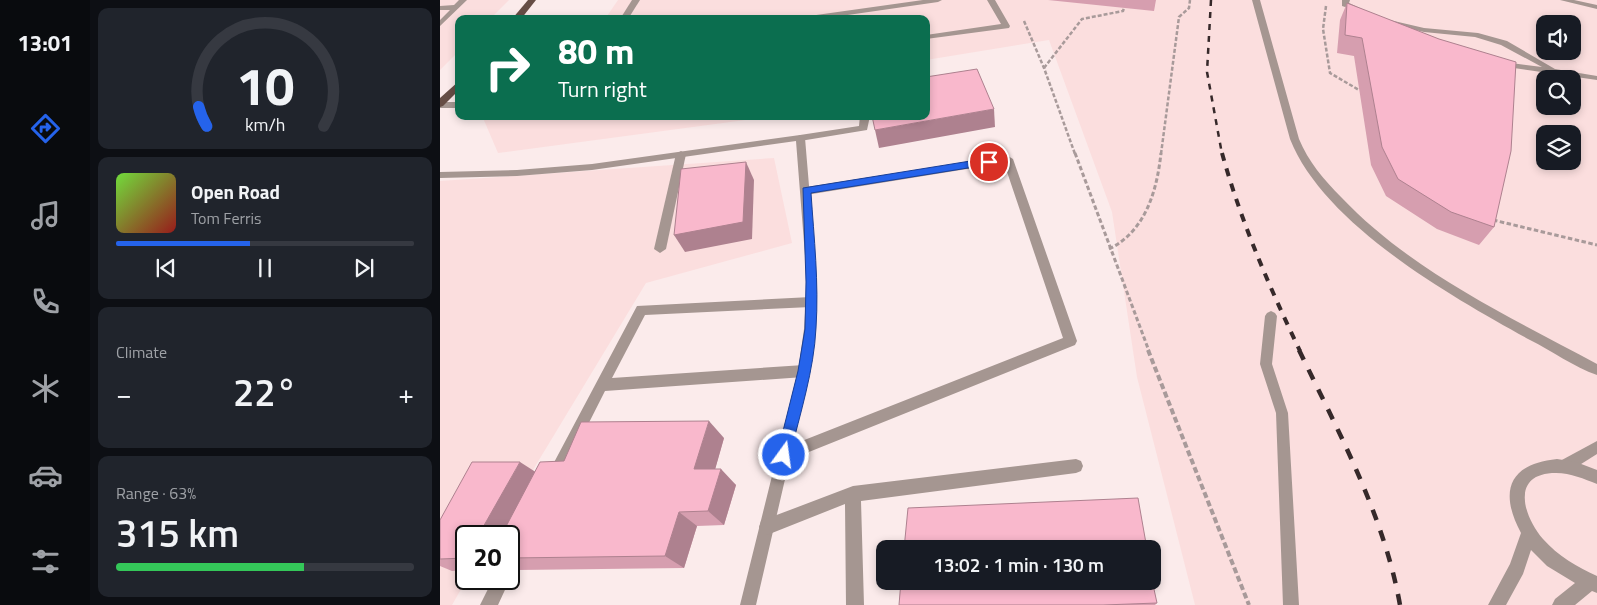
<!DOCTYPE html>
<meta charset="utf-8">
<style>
:root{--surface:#171b24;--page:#20242c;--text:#f1f3f6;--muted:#9ea1a6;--line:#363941;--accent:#2563eb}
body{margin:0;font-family:"Titillium Web",sans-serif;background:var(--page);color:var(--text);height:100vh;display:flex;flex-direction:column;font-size:19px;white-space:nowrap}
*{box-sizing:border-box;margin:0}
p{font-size:16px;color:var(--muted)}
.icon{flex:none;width:28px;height:28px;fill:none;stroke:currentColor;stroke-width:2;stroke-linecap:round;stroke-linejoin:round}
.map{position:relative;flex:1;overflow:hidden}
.panel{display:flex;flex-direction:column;gap:8px;padding:8px;background:#0d0f14;width:350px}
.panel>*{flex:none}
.hud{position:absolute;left:15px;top:15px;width:475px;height:105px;border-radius:10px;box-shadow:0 2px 8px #0003;background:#0b6e4f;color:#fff;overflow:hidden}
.fabs{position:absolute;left:1096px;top:15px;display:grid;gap:10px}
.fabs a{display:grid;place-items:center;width:45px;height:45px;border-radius:10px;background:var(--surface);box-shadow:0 2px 8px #0003;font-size:25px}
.speed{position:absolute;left:15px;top:525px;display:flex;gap:10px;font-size:25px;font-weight:700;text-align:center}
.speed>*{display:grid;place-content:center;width:65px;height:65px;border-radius:50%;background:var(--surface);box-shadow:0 2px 8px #0003;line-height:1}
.speed .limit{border:2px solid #111;border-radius:8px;background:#fff;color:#111}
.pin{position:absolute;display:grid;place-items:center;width:42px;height:42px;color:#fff;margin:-21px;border:2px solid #fff;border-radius:50%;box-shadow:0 1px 5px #0007}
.me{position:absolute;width:55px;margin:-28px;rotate:14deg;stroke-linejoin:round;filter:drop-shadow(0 0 4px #0008)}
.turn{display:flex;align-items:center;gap:18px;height:105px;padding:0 20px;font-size:22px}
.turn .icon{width:65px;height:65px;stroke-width:2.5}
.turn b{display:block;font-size:35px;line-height:42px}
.big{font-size:38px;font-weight:600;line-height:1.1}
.panel .card{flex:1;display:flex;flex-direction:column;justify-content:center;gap:8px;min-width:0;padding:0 18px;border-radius:10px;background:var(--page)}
.panel .dial{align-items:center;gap:0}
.dial svg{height:130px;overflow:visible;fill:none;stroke:var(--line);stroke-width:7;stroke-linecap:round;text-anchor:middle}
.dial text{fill:var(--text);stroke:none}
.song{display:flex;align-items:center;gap:15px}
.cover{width:60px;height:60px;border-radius:8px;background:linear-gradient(135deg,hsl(100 70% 55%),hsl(0 70% 35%))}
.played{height:5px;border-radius:2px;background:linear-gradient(90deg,var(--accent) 45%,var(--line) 45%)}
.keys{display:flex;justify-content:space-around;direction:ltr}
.heat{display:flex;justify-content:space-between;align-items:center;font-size:28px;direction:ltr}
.charge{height:8px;border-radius:4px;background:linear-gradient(90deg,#34c759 63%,var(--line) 0)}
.trip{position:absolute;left:436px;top:540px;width:285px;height:50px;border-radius:10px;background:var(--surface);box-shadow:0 2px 8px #0003;font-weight:600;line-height:50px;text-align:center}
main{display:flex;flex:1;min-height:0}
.dock{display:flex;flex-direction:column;width:90px;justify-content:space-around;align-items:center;background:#090b0e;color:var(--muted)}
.dock .icon{width:35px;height:35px}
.dock .active{color:var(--accent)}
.dock b{font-size:22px;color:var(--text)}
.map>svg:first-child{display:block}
.built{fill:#fbdede;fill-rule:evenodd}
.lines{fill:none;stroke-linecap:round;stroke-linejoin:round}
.path-far2{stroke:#a89a9a;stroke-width:2.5;stroke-dasharray:4 2;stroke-linecap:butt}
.path-far1{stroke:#a89a9a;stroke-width:3;stroke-dasharray:4.5 2.5;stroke-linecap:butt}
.path{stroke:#a89a9a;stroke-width:4;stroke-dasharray:6 3;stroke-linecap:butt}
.service{fill:#a59691;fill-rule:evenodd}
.minor{fill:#a59691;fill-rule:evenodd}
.tertiary{fill:#a59691;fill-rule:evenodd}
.primary{fill:#664d45;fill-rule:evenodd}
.rail-far2{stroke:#36292a;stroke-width:2.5;stroke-dasharray:6 6;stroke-linecap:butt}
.rail-far1{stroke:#36292a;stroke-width:4;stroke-dasharray:8 8;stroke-linecap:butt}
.rail{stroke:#36292a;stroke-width:4.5;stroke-dasharray:11 11;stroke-linecap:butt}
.wall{fill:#d69eaf}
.shaded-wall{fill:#ae818f}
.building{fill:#f9b8cc;stroke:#ae818f}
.route{fill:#2563eb;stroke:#184099}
</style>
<main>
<nav class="dock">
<b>13:01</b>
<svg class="icon active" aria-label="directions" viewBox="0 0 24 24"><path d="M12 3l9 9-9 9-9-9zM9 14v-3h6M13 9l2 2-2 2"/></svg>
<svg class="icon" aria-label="music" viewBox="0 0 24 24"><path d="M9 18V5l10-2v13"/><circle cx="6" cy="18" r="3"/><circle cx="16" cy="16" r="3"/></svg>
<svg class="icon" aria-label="phone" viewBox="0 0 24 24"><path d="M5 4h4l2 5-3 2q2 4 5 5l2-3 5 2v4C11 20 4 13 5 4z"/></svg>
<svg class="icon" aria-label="climate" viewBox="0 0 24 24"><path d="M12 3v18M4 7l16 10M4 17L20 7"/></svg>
<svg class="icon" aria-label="car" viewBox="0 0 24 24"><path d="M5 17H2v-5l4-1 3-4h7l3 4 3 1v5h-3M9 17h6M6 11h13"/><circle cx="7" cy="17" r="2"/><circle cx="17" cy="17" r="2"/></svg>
<svg class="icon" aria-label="filters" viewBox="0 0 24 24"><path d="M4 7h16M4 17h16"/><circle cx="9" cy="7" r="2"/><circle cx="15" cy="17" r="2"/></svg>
</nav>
<section class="panel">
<div class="card dial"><svg viewBox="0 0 100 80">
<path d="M14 69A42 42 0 1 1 86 69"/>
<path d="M14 69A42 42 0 0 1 9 57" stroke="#2563eb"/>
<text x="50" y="56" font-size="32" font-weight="700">10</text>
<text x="50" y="72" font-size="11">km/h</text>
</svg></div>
<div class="card">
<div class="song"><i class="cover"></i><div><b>Open Road</b><p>Tom Ferris</p></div></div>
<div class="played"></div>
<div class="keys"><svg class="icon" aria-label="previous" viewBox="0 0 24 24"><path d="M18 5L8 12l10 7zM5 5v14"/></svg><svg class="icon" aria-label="pause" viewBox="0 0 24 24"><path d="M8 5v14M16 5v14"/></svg><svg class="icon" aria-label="next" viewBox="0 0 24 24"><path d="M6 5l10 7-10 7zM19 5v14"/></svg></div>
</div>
<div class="card"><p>Climate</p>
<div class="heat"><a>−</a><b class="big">22°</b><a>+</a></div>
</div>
<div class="card"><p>Range · 63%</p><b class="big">315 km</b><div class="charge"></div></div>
</section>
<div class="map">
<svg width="1157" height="605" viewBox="0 0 1157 605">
<rect width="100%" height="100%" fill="#fbebeb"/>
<!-- built -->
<g class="built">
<polygon points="0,0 69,0 50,19 19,19 19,51 0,70"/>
<path d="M 178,0 L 1157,0 L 1157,605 L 755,605 L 697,377 L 672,212 L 609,40 L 486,60 L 486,19 L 165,19 ZM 1105,24 L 1132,24 L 1132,51 L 1105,51 ZM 1105,79 L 1132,79 L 1132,106 L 1105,106 ZM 1105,134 L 1132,134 L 1132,161 L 1105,161 Z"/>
<polygon points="45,116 336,116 58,153 43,118"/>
<polygon points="334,158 352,243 206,283 53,536 26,536 27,579 12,605 0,605 0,181"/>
</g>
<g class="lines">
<!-- path-far2 -->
<g class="path-far2">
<polyline points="886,6 883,29 890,73 919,90"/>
<polyline points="584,21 604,68 635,154"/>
<polyline points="604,68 642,19 683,11 684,8"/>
<polyline points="721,154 739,17 749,8 750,0"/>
</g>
<!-- path-far1 -->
<g class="path-far1">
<polyline points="635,153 709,351"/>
<polyline points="1053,220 1157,245"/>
<path d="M 669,249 C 706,231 717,190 721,153"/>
</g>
<!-- path -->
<polyline class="path" points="708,350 809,605"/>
<!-- service -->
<g class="service">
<polygon points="19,0 27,0 0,26 0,20 10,10 0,10 0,6 14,5"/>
<polygon points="192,0 200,0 188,19 180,19"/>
<polygon points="483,0 502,0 498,2 380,19 358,19 362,17"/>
<polygon points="547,0 555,0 570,26 569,28 486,39 486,35 561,24"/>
<path d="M 812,0 L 820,0 L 859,139 C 868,161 884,180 901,197 C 971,271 1068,316 1157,364 L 1157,375 C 1134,367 1112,351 1090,340 C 1012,297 884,225 850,139 Z"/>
<polygon points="902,0 910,0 909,3 924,10 920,12 902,6"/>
<polygon points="1120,0 1134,0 1157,5 1157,9"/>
<polygon points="941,18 984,28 1038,33 1067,41 1115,69 1157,76 1157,80 1060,66 1059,64 1063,62 1102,67 1061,45 1035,37 984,32 941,22"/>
<rect x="0" y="102" width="19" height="6"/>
<polygon points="360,135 365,138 377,281 376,329 370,371 316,605 300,605 358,371 364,329 367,281 356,141 152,170 77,176 0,178 0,172 77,170 152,164"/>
<polygon points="831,311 835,313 837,316 832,364 848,413 859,605 843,605 836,413 820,364 825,316 827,313"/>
<polygon points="1157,441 1157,454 1130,471 1125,472 1120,471 1118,466 1120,461"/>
</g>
<!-- minor -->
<g class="minor">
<polygon points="420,116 430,116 427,130 360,141 355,138 360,135 419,126"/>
<polygon points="241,151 246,154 226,249 220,253 214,249 236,154"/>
<polygon points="568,156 573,159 637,341 635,345 344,462 339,460 337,455 339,450 623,338 564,163 366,195 361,191 366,187"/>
<polygon points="371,297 375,298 377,302 375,306 371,307 205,315 172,378 364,365 369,367 371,371 369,375 364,377 165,391 120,480 115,482 110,480 107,475 110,470 197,306"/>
<polygon points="636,459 641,461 643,466 641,471 636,473 421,501 424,605 406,605 405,504 327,535 321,533 319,527 321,521 413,486"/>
<polygon points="69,575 70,579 58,605 40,605 53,579 69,579"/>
</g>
<!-- tertiary -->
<path class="tertiary" d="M 1117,459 L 1136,462 L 1157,470 L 1157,484 C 1144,479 1131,473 1116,473 C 1070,473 1083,516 1103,539 C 1118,556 1137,567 1157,576 L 1157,593 L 1152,591 L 1135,605 L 1112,605 L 1115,599 L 1135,583 L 1107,566 L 1091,550 L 1083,574 L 1066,605 L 1048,605 L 1070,564 L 1081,533 C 1059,492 1068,464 1117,459 Z"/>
<!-- primary -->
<g class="primary">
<polygon points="88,0 96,0 81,19 72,19"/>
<polygon points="19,81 19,90 3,106 0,107 0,98"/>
</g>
<!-- rail-far2 -->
<polyline class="rail-far2" points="771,0 767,72 782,154"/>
<!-- rail-far1 -->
<path class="rail-far1" d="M 782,153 C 801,222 829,286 860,351"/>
<!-- rail -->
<path class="rail" d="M 859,350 C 898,431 944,515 960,605"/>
</g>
<!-- wall -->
<g class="wall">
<polygon points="608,0 716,0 714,11"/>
<polygon points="907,3 1054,227 1039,245 997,229 946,196 931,165 914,56 897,53 900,20"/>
<polygon points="284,438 275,469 296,485 284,525 257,526 244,568 78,570 69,566 69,536 26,536 26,570 12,571 0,566 0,520 95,472 124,461"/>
<polygon points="717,603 715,605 459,605"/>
</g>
<!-- shaded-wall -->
<g class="shaded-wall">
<polygon points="554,109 555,127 439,148 435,130"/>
<polygon points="306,162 314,180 312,239 245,252 234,235"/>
<polygon points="269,421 284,438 271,484 254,469"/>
<polygon points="80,462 105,478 69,536 38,536"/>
<polygon points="281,469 296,485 284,525 268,511"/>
<polygon points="239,512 257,526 244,568 225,556"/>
</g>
<!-- building -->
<g class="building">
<polygon points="907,3 999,39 1076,62 1071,151 1054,227 1011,212 958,179 942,147 922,38 905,35"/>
<polygon points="537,69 554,109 435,130 432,116 486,116 486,77"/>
<polygon points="306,162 303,222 234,235 241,169"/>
<polygon points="269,421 254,469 281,469 268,511 239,512 225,556 69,558 69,536 61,536 100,462 124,461 141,422"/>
<polygon points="32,462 80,462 38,536 26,536 26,558 0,559 0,520"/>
<polygon points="698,498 707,549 464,549 468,508"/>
<polygon points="712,580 717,603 663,605 459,605 461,581 712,581"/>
</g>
<!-- route -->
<path class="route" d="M 549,158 L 553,159 L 553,164 L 371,193 C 374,238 379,283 376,328 C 374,370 360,414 350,455 L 348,460 L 344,462 L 339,460 L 337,455 L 358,371 L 365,329 L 366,282 L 363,188 Z"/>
</svg>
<div class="fabs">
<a><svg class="icon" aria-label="sound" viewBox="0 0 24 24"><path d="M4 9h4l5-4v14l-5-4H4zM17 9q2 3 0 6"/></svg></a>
<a><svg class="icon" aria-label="search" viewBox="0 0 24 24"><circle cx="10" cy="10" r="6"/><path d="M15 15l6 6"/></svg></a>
<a><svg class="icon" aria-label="layers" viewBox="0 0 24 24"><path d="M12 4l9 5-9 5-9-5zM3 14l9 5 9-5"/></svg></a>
</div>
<div class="speed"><div class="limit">20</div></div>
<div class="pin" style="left:549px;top:162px;background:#d93025"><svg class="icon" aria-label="arrive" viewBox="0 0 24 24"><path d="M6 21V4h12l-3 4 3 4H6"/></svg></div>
<svg class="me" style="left:344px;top:455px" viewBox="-20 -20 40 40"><circle r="17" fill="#2563eb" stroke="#fff" stroke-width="3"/><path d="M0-11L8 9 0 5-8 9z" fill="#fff"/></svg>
<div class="trip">13:02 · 1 min · 130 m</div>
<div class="hud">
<div class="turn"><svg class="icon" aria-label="right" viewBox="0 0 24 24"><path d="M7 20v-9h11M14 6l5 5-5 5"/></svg><div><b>80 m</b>Turn right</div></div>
</div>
</div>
</main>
